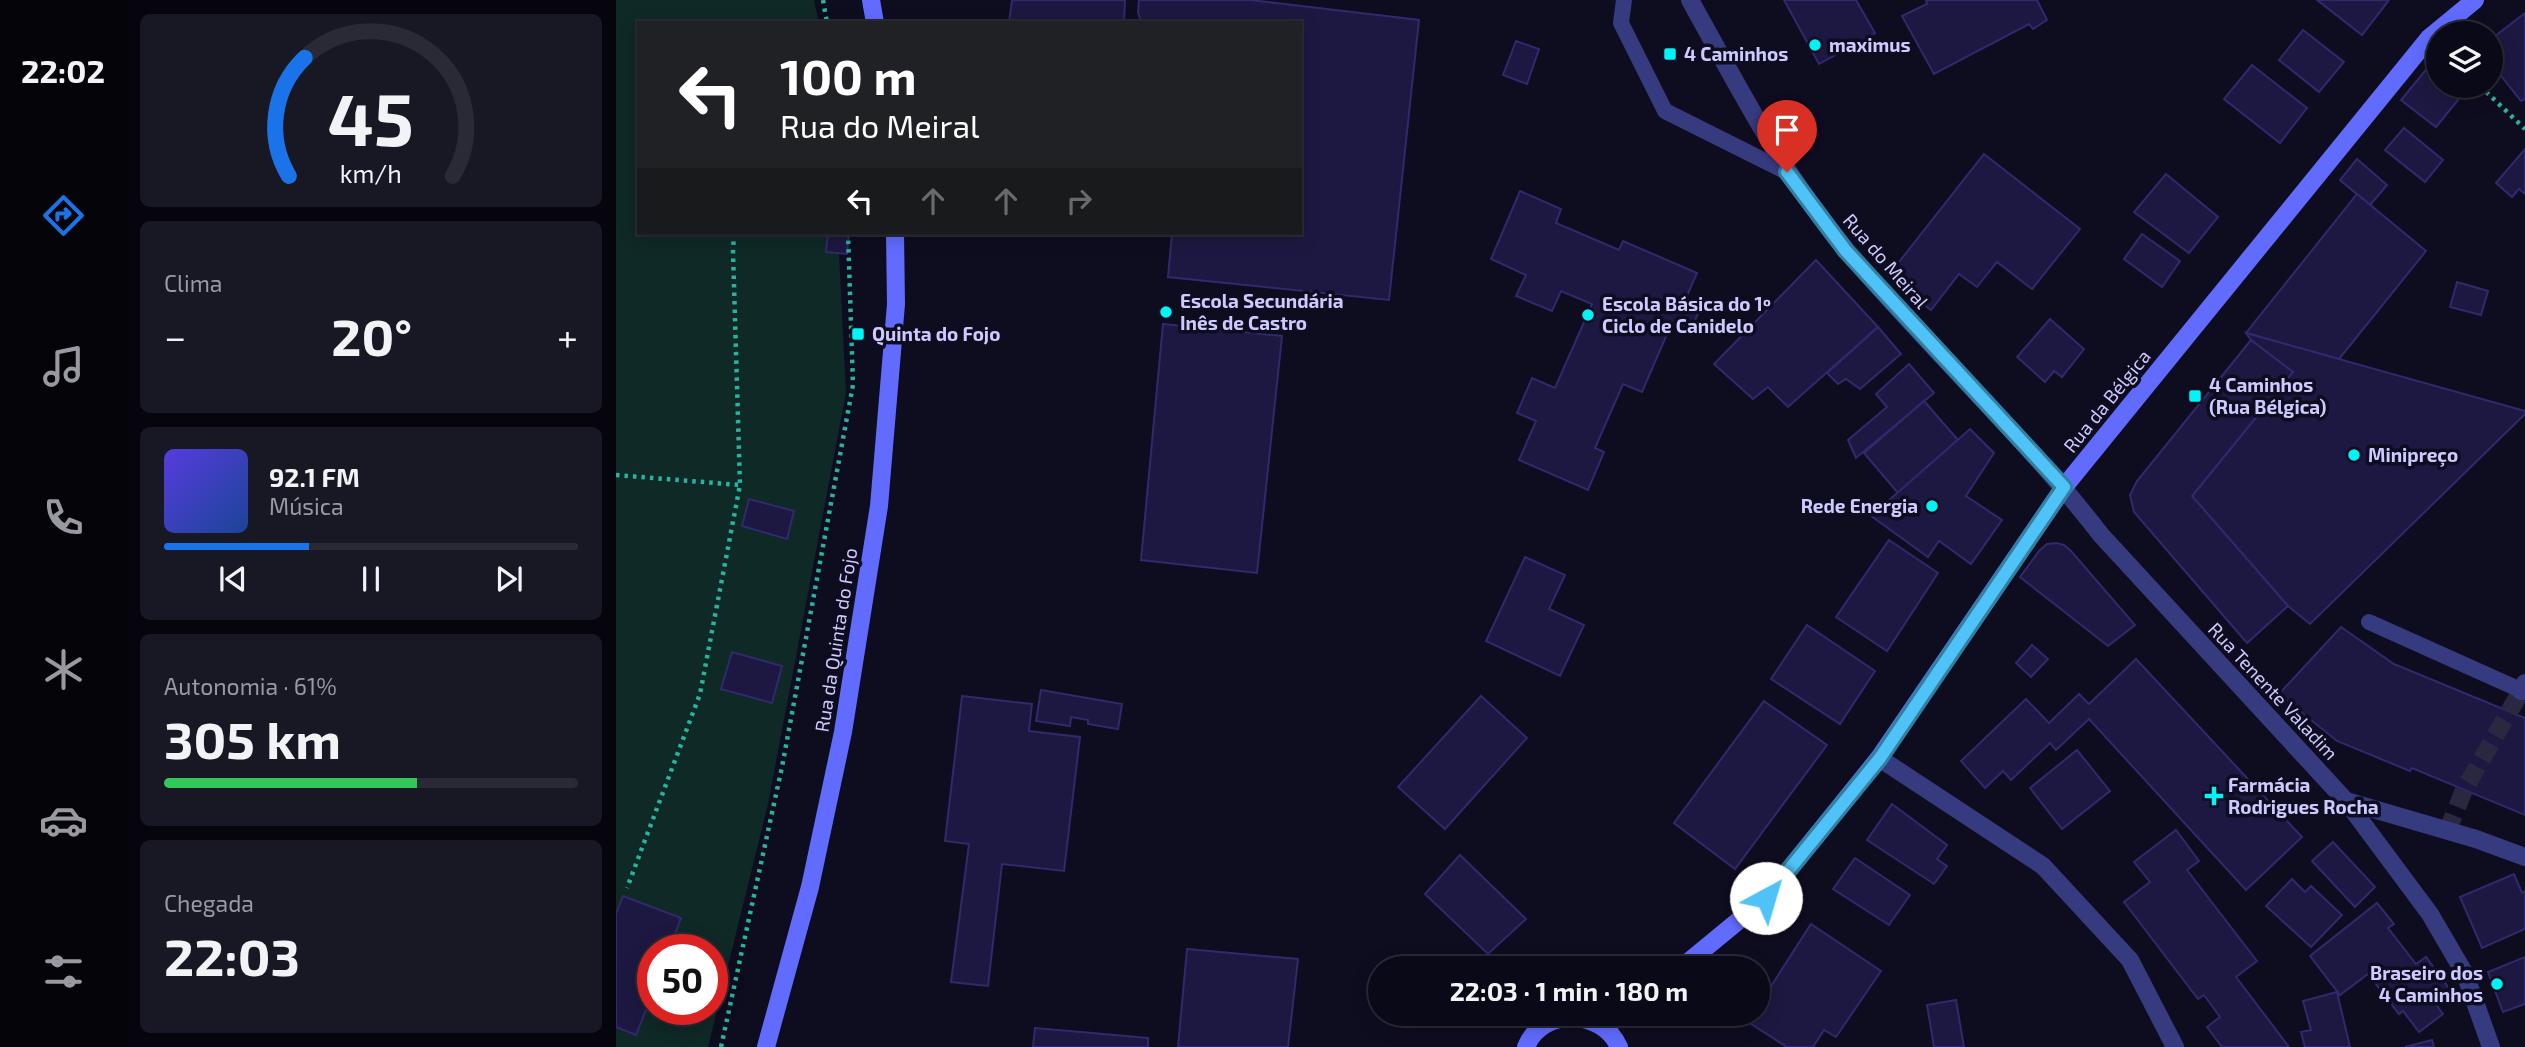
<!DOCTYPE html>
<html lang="pt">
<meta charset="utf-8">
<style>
:root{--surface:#0a0917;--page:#181724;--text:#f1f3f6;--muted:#999aa1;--line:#2a2a36;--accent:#1a73e8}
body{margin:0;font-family:"Exo 2",sans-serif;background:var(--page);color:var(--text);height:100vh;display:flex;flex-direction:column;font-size:26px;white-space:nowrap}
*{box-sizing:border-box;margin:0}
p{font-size:23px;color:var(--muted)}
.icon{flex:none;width:38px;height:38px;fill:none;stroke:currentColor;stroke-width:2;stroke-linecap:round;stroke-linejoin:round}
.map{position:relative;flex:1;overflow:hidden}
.sheet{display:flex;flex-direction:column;gap:14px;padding:14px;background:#06050d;width:490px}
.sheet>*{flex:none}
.guide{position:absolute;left:21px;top:21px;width:665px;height:214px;border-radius:0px;box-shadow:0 4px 18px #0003,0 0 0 2px var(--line);background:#202124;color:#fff;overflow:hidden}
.fabs{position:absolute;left:1810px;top:21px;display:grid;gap:14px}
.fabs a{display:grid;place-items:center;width:77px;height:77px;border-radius:50%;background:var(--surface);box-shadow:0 4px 18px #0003,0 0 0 2px var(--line);font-size:35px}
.speed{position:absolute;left:21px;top:934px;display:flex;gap:14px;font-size:35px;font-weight:700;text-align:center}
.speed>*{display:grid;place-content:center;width:91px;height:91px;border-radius:50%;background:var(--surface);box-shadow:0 4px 18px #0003,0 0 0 2px var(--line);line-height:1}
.speed .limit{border:10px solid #d22;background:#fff;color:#111}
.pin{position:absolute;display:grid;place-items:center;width:60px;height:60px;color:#fff;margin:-72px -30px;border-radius:50% 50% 50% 0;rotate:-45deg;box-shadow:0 0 7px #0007}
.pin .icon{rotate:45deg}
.me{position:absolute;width:77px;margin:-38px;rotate:39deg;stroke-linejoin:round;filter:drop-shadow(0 0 5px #0008)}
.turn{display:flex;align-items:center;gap:24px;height:147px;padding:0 28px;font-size:32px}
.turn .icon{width:91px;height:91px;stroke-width:2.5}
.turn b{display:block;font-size:49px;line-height:60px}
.lanes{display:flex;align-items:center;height:66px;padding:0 28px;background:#0003;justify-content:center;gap:35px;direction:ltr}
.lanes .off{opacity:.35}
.big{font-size:52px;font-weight:700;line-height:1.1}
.sheet .card{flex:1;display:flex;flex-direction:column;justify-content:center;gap:10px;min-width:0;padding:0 24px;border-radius:10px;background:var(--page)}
.sheet .dial{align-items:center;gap:0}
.dial svg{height:182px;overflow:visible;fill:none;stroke:var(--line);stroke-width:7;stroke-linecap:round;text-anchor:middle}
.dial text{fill:var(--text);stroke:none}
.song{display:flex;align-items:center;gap:21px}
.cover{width:84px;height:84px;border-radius:10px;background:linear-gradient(135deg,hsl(250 70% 55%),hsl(220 70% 35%))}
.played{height:7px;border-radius:4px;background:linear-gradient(90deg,var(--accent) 35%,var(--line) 35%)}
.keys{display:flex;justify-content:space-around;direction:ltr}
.heat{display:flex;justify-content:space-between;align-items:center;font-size:38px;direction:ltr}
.charge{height:10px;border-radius:5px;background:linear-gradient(90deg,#34c759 61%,var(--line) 0)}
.trip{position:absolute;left:752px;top:956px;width:402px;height:70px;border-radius:35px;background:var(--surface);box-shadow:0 4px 18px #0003,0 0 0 2px var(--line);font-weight:700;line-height:70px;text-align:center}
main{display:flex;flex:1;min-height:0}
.dock{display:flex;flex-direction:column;width:126px;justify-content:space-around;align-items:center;background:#040409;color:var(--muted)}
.dock .icon{width:49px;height:49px}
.dock .active{color:var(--accent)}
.dock b{font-size:32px;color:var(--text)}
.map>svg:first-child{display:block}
.green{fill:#0f2926;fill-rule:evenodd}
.building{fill:#1c1841;stroke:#31296d;stroke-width:2}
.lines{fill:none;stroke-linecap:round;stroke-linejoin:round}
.minor-tunnel{stroke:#2a2841;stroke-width:18;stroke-dasharray:18 9;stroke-linecap:butt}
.path{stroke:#2bb29e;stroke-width:4.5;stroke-dasharray:3.5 5;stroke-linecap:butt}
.service{stroke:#363a7f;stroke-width:16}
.minor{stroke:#363a7f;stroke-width:18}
.tertiary{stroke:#363a7f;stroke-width:18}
.secondary{stroke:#616cff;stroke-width:18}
.route-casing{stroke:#337fa1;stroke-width:18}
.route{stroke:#4fc3f7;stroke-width:12}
.poi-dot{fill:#00f3f5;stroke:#0e0c1f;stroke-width:2.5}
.labels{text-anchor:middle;stroke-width:7;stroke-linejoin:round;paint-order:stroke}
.poi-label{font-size:19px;font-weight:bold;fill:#cccaff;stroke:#0e0c1f;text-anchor:start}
.street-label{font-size:19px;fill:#cccaff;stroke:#0e0c1f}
</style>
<main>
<nav class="dock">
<b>22:02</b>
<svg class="icon active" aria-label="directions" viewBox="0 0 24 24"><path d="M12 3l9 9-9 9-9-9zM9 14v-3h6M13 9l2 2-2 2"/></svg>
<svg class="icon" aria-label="music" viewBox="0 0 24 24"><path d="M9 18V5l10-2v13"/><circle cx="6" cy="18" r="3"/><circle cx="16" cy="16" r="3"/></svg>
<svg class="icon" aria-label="phone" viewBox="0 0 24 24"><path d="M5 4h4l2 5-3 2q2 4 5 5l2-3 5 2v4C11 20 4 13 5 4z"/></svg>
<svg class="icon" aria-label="climate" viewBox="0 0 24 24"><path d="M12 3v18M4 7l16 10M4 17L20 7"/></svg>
<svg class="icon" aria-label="car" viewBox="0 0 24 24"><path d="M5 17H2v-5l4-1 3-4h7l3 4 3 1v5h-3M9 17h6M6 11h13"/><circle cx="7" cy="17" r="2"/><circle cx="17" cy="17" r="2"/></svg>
<svg class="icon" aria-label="filters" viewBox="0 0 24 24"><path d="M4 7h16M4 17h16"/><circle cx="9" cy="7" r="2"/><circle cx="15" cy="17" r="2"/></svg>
</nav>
<section class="sheet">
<div class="card dial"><svg viewBox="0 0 100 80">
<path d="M14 69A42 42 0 1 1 86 69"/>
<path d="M14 69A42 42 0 0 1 21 17" stroke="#1a73e8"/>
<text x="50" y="56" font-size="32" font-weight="700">45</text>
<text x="50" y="72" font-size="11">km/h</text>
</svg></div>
<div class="card"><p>Clima</p>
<div class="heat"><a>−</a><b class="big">20°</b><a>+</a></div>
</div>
<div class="card">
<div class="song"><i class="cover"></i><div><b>92.1 FM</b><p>Música</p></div></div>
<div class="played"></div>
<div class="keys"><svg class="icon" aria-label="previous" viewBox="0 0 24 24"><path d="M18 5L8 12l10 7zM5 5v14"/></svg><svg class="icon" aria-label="pause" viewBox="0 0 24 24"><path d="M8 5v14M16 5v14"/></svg><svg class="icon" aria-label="next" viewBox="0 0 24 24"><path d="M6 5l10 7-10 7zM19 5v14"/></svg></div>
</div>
<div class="card"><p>Autonomia · 61%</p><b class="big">305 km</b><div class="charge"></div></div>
<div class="card"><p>Chegada</p><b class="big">22:03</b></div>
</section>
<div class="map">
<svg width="1909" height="1047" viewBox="0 0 1909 1047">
<rect width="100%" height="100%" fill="#0e0c1f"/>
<!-- green -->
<path class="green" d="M 0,0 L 198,0 L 203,23 L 23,23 L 23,233 L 222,233 L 230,393 L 152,804 L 92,1047 L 0,1047 ZM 37,950 L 96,950 L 96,1010 L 37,1010 Z"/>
<!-- building -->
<g class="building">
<polygon points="396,0 509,0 508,23 393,23"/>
<polygon points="523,0 634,0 803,20 773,300 552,277 556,233 684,233 684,23 525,23 522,12"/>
<polygon points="1168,0 1240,0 1259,33 1203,64"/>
<polygon points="1310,0 1421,0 1431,20 1417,29 1413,24 1318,74 1286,16 1311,4"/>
<polygon points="1701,0 1773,0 1746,35"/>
<polygon points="1909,13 1909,99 1905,101 1874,62 1874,40"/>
<polygon points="1687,30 1728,62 1703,92 1663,60"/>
<polygon points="900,41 923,49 911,84 887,75"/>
<polygon points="1636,65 1691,108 1664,143 1608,99"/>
<polygon points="1813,66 1822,74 1822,86 1836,86 1846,95 1820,127 1785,100"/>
<polygon points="1788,128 1827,160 1809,182 1769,150"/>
<polygon points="1909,149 1909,194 1903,189 1896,197 1880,183"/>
<polygon points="1368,154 1464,229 1416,289 1381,262 1361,287 1343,274 1315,310 1272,276"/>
<polygon points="1741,159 1771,185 1754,205 1724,180"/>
<polygon points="1550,174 1602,217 1573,253 1518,212"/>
<polygon points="904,191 945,209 940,223 1003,250 1007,241 1081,273 1066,307 1082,314 1073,333 1055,325 1026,392 1007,384 979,448 988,452 972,490 903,460 920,421 901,413 916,378 939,388 976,304 945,291 936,311 900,296 910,275 875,259"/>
<polygon points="1741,194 1810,251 1723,359 1630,333"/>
<polygon points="212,233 233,233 231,254 210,252"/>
<polygon points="1526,234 1564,261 1546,287 1508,259"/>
<polygon points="1200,260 1262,327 1172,407 1152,387 1137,399 1098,364"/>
<polygon points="1841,282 1872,291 1865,315 1834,307"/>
<polygon points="1434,319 1468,349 1446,377 1438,371 1429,382 1401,357"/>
<polygon points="547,324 666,336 641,573 525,560"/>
<polygon points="1262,327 1285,354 1244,389 1230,379 1222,384 1211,373"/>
<polygon points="1630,333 1909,411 1909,414 1694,624 1672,606 1576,496 1677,372 1635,340"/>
<polygon points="1635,340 1677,372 1576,496 1672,606 1631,643 1518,512 1514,495 1521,481"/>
<polygon points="1293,364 1318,393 1240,458 1232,440 1271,407 1260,394"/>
<polygon points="1308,401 1342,440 1282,493 1248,453"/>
<polygon points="1354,429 1378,453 1350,496 1386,520 1355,564 1323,541 1312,557 1255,516"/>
<polygon points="133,499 178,511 171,539 126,526"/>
<polygon points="1273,540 1322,573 1271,651 1220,617"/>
<polygon points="1440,543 1448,545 1455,551 1519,625 1492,646 1404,577 1423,551 1431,544"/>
<polygon points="909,557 949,575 933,609 968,625 944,676 870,641"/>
<polygon points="1191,625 1259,671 1224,724 1155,679"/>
<polygon points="1725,627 1778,664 1909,718 1909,815 1796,768 1794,771 1721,741 1663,694"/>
<polygon points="1416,645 1432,659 1415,677 1400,663"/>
<polygon points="116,652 166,666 156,703 105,689"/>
<polygon points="1520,659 1686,837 1630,890 1473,719 1440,750 1434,743 1395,780 1387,771 1369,788 1345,761 1410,699 1433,723 1463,694 1473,704"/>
<polygon points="425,690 506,704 502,729 472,724 472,720 455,717 454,726 420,721"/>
<polygon points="346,696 416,704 413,731 464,737 448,871 386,864 372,986 335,982 353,844 329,841"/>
<polygon points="865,696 911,738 829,829 782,787"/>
<polygon points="1148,701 1211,745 1119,869 1058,823"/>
<polygon points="1461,750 1494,791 1446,829 1414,788"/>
<polygon points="1276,804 1331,845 1321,859 1331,866 1318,884 1251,840"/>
<polygon points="1560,830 1583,861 1571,870 1641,961 1620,977 1673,1047 1606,1047 1591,1027 1604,1017 1588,995 1582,999 1508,902 1534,882 1518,862"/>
<polygon points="1717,842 1759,887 1739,907 1696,861"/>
<polygon points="844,855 910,919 872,954 809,894"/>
<polygon points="1239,858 1294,895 1273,925 1217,889"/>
<polygon points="1898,874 1906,893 1909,891 1909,929 1866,948 1844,897"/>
<polygon points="1676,879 1689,892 1695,886 1726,915 1695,947 1650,906"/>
<polygon points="7,896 65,918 53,950 37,950 37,992 20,1035 0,1027 0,914"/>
<polygon points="1761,903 1778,924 1772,928 1800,964 1810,957 1835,991 1819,1003 1827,1014 1803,1032 1787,1011 1783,1014 1752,974 1724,995 1694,956"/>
<polygon points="1195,924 1265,971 1220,1037 1208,1030 1197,1047 1171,1047 1132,1022 1138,1013 1143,1013 1143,1005"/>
<polygon points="571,949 682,959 672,1047 562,1047"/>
<polygon points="1909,957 1909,1004 1887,1012 1872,972"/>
<polygon points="1721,992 1734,1047 1689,1047 1685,1032 1695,1030 1687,1001"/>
<polygon points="1340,1000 1348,1047 1318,1047 1311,1005"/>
<polygon points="419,1028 532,1038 532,1047 417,1047"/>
<polygon points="1816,1040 1818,1047 1789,1047"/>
</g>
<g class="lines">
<!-- minor-tunnel -->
<polyline class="minor-tunnel" points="1831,832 1848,790 1905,691"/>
<!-- path -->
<g class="path">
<polyline points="207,0 211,23"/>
<polyline points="1864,86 1909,129"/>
<polyline points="118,233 117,252 124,485"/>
<polyline points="0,475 124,485 84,694 11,888"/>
<polyline points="105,1047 166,767 237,385 232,233"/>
</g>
<!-- service -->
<g class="service">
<polyline points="1008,0 1005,23 1049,111 1171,172"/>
<polyline points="1753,622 1909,692"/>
</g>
<!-- minor -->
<g class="minor">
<polyline points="1905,691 1909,683"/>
<polyline points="1263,758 1427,866 1514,960 1559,1047"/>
<polyline points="1730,801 1860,839 1909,857"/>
</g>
<!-- tertiary -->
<path class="tertiary" d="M 1074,0 C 1122,86 1167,175 1231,251 C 1313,348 1407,434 1485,535 L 1730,801 L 1814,914 L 1849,974 L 1875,1047"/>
<!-- secondary -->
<g class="secondary">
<polyline points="255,0 259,23"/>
<polyline points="1065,968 1150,898 1263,758 1448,487 1813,38 1859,0"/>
<polyline points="988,1027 1009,1013"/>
<polyline points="150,1047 194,887 227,732 263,506 280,304 279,233"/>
<path d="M 910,1047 C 926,1007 986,1009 1003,1047"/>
</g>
</g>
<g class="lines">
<defs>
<polyline id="route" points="1150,898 1264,758 1448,487 1230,251 1171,172"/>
</defs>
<!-- route casing -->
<use href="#route" class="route-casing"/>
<!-- route -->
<use href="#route" class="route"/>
</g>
<!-- markers -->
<g class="poi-dot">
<circle cx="1199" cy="45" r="7"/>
<rect x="1047" y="47" width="14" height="14" rx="3.5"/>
<circle cx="550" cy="312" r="7"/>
<circle cx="972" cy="315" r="7"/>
<rect x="235" y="327" width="14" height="14" rx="3.5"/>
<rect x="1572" y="389" width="14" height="14" rx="3.5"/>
<circle cx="1738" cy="455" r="7"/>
<circle cx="1316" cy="506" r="7"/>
<path d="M1594.5 785.5h7v7h7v7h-7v7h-7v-7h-7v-7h7z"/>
<circle cx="1881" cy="984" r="7"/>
</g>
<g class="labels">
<!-- poi labels -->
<g class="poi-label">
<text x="1213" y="52">maximus</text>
<text x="1068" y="61">4 Caminhos</text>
<text x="564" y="308">Escola Secundária<tspan x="564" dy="22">Inês de Castro</tspan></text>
<text x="986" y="311">Escola Básica do 1º<tspan x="986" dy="22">Ciclo de Canidelo</tspan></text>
<text x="256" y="341">Quinta do Fojo</text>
<text x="1593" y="392">4 Caminhos<tspan x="1593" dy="22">(Rua Bélgica)</tspan></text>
<text x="1752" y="462">Minipreço</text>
<text x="1302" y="513" text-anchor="end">Rede Energia</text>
<text x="1612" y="792">Farmácia<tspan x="1612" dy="22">Rodrigues Rocha</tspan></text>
<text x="1867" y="980" text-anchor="end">Braseiro dos<tspan x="1867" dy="22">4 Caminhos</tspan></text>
</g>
<!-- street labels -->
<g class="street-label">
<text transform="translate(1270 261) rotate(49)" y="7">Rua do Meiral</text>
<text transform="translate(1491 401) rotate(-51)" y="7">Rua da Bélgica</text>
<text transform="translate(220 640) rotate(-81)" y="7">Rua da Quinta do Fojo</text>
<text transform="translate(1657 691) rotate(47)" y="7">Rua Tenente Valadim</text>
</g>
</g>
</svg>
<div class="fabs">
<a><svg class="icon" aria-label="layers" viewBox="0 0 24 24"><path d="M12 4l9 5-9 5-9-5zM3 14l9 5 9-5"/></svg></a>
</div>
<div class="speed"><div class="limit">50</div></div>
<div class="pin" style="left:1171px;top:172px;background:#d93025"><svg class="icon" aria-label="arrive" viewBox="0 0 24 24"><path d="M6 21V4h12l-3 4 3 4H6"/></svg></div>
<svg class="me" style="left:1150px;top:898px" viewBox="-20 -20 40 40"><circle r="19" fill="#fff"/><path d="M0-13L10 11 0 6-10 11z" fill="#4fc3f7"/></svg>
<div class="trip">22:03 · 1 min · 180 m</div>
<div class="guide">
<div class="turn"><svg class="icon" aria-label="left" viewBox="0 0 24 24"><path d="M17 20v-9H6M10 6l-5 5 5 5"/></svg><div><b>100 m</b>Rua do Meiral</div></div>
<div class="lanes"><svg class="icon" aria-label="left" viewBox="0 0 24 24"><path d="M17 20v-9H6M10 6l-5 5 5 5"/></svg><svg class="icon off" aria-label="ahead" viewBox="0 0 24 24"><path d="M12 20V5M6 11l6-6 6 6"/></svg><svg class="icon off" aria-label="ahead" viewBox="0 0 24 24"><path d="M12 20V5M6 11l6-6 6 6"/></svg><svg class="icon off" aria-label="right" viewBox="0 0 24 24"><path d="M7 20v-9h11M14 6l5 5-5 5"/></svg></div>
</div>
</div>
</main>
